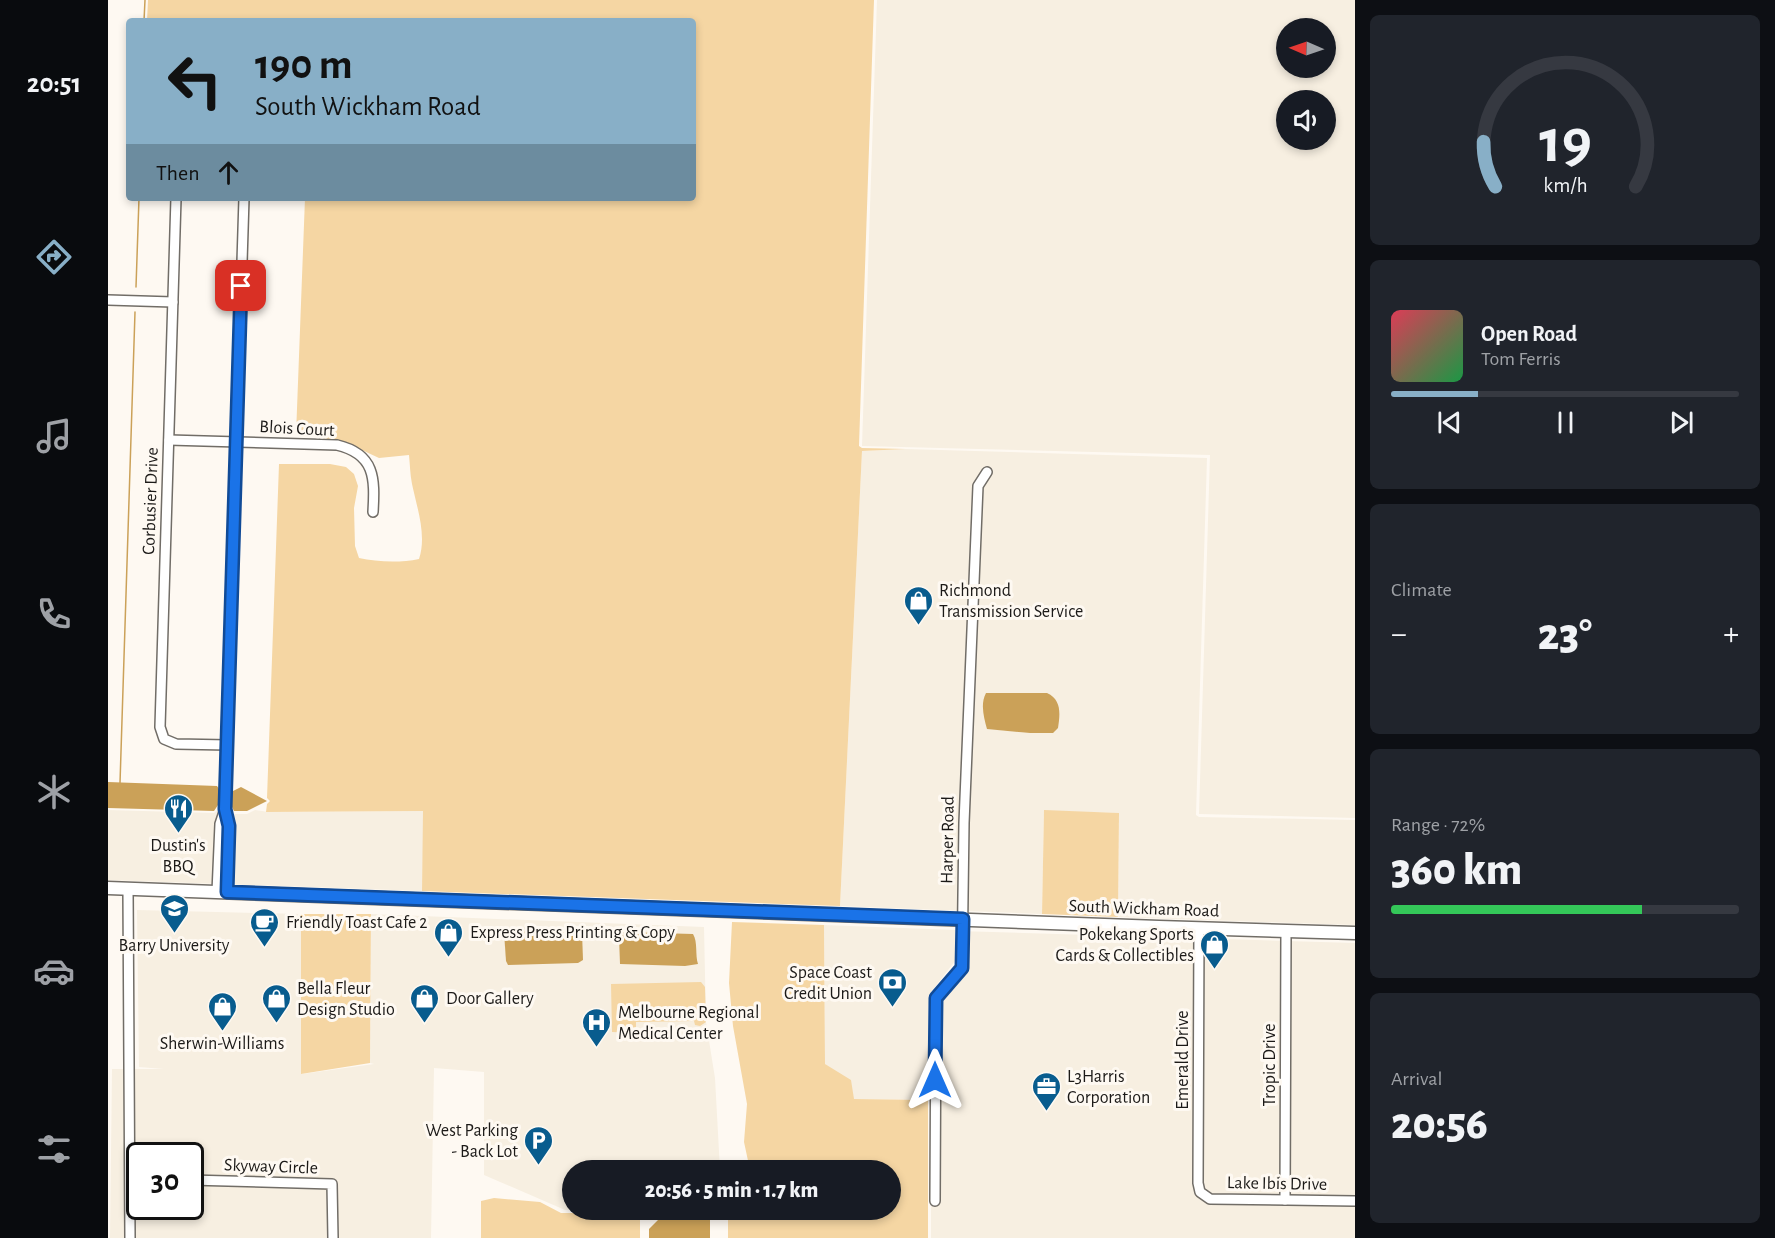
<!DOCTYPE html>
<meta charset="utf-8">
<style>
:root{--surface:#171b24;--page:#20242c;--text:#f1f3f6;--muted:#9ea1a6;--line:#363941;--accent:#88afc7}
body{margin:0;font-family:"Alegreya Sans",sans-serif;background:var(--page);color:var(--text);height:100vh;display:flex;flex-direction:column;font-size:22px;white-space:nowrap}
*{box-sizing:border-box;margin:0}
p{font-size:20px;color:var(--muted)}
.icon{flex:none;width:33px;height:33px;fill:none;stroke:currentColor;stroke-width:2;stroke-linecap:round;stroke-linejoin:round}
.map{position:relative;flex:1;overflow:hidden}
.drawer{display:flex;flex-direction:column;gap:15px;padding:15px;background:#0d0f14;width:420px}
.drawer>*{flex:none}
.guide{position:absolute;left:18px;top:18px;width:570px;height:183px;border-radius:6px;box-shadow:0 3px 9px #0003;background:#88afc7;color:#111;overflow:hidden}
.needle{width:39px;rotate:272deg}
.controls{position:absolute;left:1168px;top:18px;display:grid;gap:12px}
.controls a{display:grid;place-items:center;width:60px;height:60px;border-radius:50%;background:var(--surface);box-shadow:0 3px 9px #0003;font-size:30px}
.speed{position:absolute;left:18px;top:1142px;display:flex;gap:12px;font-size:30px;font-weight:700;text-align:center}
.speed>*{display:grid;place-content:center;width:78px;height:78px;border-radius:50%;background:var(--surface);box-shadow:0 3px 9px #0003;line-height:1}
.speed .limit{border:3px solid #111;border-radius:9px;background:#fff;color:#111}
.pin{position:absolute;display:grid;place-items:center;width:51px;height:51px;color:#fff;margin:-26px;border-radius:12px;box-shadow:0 3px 9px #0006}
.me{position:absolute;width:66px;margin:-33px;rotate:0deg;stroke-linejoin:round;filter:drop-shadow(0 0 4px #0008)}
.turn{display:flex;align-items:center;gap:21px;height:126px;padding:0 30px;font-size:27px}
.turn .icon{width:78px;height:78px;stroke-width:2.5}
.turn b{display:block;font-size:42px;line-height:51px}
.then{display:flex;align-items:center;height:57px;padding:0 30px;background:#0003;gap:12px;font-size:22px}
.big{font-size:45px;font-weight:800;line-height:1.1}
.drawer .tile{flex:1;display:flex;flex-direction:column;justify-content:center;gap:9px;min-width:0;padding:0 21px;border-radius:9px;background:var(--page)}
.drawer .dial{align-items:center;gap:0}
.dial svg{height:156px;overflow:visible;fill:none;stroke:var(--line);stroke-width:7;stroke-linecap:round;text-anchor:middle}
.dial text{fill:var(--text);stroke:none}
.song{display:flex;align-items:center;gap:18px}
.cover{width:72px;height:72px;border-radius:9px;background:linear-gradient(135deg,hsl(350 70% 55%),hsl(140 70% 35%))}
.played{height:6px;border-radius:3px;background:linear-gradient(90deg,var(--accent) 25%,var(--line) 25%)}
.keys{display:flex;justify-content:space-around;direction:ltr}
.heat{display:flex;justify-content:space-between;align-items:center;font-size:33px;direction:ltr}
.charge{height:9px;border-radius:4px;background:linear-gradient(90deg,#34c759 72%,var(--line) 0)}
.trip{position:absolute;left:454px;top:1160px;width:339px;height:60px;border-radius:30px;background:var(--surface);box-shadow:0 3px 9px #0003;font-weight:800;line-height:60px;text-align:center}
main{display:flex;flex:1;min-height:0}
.dock{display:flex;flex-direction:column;width:108px;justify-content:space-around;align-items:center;background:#090b0e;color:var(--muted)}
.dock .icon{width:42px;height:42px}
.dock .active{color:var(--accent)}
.dock b{font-size:27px;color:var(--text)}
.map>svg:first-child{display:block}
.built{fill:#f7efe1;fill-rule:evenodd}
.green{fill:#f5d6a3}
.water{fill:#cba158}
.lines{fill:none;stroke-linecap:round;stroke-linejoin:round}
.stream{stroke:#cba158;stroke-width:1.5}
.minor-casing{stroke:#716d67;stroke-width:12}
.major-casing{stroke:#716d67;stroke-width:15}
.minor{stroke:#fff;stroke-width:9}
.major{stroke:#fff;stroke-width:12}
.route-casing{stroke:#114b97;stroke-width:15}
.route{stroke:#1a73e8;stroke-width:10}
.labels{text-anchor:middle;stroke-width:6;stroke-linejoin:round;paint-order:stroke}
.street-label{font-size:18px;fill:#1c1a18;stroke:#fef9f2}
.poi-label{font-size:18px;fill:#1c1a18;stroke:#fef9f2;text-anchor:start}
</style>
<main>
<nav class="dock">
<b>20:51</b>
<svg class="icon active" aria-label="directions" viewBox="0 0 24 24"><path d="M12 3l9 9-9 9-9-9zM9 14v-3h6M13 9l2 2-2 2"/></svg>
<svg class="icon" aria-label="music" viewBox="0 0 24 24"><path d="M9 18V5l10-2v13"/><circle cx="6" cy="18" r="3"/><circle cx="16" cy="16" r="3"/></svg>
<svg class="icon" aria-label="phone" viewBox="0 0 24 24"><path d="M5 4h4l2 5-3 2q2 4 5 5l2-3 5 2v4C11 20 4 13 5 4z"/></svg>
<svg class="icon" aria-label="climate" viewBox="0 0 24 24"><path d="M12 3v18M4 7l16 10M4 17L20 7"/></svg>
<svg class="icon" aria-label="car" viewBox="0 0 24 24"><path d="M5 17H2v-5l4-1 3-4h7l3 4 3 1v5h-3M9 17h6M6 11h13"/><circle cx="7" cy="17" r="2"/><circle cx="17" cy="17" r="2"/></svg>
<svg class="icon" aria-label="filters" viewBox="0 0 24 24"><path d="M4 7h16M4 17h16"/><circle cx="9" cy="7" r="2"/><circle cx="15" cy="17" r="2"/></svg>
</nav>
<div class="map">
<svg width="1247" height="1238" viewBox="0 0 1247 1238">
<rect width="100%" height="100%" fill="#fef9f2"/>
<!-- built -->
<g class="built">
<path d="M 769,0 L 1247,0 L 1247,818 L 1091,814 L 1102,455 L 754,446 ZM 1179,28 L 1218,28 L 1218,68 L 1179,68 ZM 1179,100 L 1218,100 L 1218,140 L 1179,140 Z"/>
<path d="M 798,449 L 1099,458 L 1088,815 L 1091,817 L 1247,820 L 1247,925 L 1010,917 L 1011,813 L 936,811 L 934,914 L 732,906 L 754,451 ZM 877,704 L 945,733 L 922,733 L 880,729 L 875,710 Z"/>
<polygon points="112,808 122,808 125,814 139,814 147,810 161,812 316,811 314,891 0,880 0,810 106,813"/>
<path d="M 29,910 L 193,914 L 194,1074 L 266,1064 L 262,1063 L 263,914 L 596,927 L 598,1022 L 607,1078 L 612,1170 L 465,1170 L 465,1209 L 577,1209 L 457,1210 L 376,1175 L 376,1072 L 326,1068 L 323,1238 L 2,1238 L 4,1069 L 56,1069 L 31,1067 ZM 32,1155 L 82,1155 L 82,1206 L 32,1206 Z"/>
<polygon points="716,925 847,930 847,961 823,992 820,1007 820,1100 745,1099 722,1068 717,1064"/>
<polygon points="850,931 1247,943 1247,1238 823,1238 823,1007 825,993 850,961"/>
</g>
<!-- green -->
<g class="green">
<path d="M 40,0 L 766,0 L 751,446 L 754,448 L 798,449 L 754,451 L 732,906 L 314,891 L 315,811 L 158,812 L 159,804 L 162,801 L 159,798 L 171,464 L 222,464 L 238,467 L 246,474 L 250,486 L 246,508 L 247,546 L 251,558 C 269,562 292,563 311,559 C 319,535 309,508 304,484 C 302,474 302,465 301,455 L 271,458 L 239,443 L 200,435 L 188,435 L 197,198 L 585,198 L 585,21 L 39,21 Z"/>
<polygon points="936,810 1011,813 1010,917 934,914"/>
<polygon points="193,914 263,914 262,1063 193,1074"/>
<polygon points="624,922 716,925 717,1064 743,1080 746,1099 820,1100 820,1238 620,1238 620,1216 650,1209 783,1209 783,1170 642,1170 636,1142 639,1104 625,1026 621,983"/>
<polygon points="593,982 597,987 598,1022 592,1026 587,1025 586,1021 528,1022 528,1033 504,1032 503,984"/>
<polygon points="386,1198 432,1202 453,1213 532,1213 532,1238 373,1238 373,1201"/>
</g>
<!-- water -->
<g class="water">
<path d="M 878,693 L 939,693 C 954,700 952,714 950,728 L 945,733 L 922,733 L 879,729 C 876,718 872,704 878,693 Z"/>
<polygon points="0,782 109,786 113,792 123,792 133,787 159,801 139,811 126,811 123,805 110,805 106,811 0,808"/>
<polygon points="400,927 471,930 474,932 475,960 470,963 400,965 398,961 396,932 397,929"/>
<path d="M 515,932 L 585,934 C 590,942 587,955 590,964 L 577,966 L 512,964 L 511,937 Z"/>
<polygon points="587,1209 598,1209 602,1220 602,1238 541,1238 541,1229 557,1213 567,1215"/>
</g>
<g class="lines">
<!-- stream -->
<g class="stream">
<polyline points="36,21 37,0"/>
<polyline points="28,287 31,198"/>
<polyline points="12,783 27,312"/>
</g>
<defs>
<g id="minor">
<polyline points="68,198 52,727 56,739 68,744 120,745"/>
<polyline points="0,300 65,302"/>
<path d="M 61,440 L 229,445 C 267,454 267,478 265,512"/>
<polyline points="20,889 22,1238"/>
<polyline points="109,892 112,824 117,809"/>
<polyline points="119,892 121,826 117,809 136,198"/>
<polyline points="1091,928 1090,1183 1092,1192 1102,1199 1247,1201"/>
<polyline points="82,1180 224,1184 225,1238"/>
<polyline points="1177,1200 1178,930"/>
<polyline points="827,1201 828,998 854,968 856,823 870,486 879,472"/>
</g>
<polyline id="major" points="0,888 1051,927 1247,933"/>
</defs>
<!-- minor casing -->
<use href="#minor" class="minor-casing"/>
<!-- major casing -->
<use href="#major" class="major-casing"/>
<!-- minor -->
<use href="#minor" class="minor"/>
<!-- major -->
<use href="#major" class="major"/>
</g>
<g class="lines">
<defs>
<polyline id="route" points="133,286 117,809 121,826 119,892 855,919 854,968 828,998 827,1080"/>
</defs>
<!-- route casing -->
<use href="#route" class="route-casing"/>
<!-- route -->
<use href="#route" class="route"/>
</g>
<!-- icons -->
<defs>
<symbol id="shop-pin" viewBox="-11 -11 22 30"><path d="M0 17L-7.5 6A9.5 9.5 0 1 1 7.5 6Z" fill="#085c8e" stroke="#fef9f2"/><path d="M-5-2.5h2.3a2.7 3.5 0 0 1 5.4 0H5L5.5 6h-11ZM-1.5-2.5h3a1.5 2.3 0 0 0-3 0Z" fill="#fff"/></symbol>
<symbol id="restaurant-pin" viewBox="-11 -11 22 30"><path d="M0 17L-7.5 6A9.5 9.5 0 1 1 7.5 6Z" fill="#085c8e" stroke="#fef9f2"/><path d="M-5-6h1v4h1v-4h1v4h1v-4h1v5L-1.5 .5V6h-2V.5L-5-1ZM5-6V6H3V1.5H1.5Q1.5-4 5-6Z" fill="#fff"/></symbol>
<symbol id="university-pin" viewBox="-11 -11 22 30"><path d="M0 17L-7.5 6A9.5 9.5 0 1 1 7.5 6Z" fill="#085c8e" stroke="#fef9f2"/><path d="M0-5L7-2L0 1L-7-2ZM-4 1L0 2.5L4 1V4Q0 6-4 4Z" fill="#fff"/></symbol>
<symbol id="cafe-pin" viewBox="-11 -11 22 30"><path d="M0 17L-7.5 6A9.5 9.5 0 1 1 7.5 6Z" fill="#085c8e" stroke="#fef9f2"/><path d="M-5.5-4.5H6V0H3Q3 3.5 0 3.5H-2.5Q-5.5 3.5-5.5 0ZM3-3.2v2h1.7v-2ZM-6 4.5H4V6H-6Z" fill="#fff"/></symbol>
<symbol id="bank-pin" viewBox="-11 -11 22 30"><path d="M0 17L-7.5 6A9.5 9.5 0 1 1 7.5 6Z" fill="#085c8e" stroke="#fef9f2"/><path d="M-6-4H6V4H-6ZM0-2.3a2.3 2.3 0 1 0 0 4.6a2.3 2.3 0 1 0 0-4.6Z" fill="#fff"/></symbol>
<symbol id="hospital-pin" viewBox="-11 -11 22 30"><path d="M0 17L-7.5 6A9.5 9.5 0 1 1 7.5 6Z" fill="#085c8e" stroke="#fef9f2"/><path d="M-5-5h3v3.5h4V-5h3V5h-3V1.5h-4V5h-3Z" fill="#fff"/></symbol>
<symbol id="office-pin" viewBox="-11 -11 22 30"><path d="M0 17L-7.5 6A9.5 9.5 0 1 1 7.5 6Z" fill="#085c8e" stroke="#fef9f2"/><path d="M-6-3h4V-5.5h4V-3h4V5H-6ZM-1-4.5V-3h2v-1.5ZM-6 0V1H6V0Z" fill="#fff"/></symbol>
<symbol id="parking-pin" viewBox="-11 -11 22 30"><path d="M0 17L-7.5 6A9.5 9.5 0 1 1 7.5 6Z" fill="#085c8e" stroke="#fef9f2"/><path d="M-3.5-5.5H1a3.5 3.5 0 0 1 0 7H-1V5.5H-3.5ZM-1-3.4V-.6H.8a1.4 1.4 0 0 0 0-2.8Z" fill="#fff"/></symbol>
</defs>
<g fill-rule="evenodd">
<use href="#shop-pin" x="794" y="584" width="33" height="45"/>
<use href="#restaurant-pin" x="54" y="792" width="33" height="45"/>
<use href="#university-pin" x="50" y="892" width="33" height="45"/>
<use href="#cafe-pin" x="140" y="906" width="33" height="45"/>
<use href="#shop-pin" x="324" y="916" width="33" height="45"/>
<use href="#shop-pin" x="1090" y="928" width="33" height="45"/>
<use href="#bank-pin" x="768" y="966" width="33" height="45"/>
<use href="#shop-pin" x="152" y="982" width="33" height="45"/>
<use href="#shop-pin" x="300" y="982" width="33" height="45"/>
<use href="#shop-pin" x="98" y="990" width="33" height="45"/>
<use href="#hospital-pin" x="472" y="1006" width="33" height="45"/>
<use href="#office-pin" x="922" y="1070" width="33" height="45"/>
<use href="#parking-pin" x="414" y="1124" width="33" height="45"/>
</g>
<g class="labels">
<!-- street labels -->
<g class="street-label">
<text transform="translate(189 428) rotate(3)" y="6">Blois Court</text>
<text transform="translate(42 501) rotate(-88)" y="6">Corbusier Drive</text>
<text transform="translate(839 840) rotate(-89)" y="6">Harper Road</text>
<text transform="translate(1036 908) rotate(2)" y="6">South Wickham Road</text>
<text transform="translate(1074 1060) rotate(-90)" y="6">Emerald Drive</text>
<text transform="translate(1161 1065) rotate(-90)" y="6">Tropic Drive</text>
<text transform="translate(163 1166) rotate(2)" y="6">Skyway Circle</text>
<text transform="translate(1169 1183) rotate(1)" y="6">Lake Ibis Drive</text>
</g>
<!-- poi labels -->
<g class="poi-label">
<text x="831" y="596">Richmond<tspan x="831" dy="21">Transmission Service</tspan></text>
<text x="70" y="851" text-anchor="middle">Dustin's<tspan x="70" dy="21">BBQ</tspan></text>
<text x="178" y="928">Friendly Toast Cafe 2</text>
<text x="362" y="938">Express Press Printing &amp; Copy</text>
<text x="1086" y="940" text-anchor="end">Pokekang Sports<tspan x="1086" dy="21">Cards &amp; Collectibles</tspan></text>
<text x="66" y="951" text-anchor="middle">Barry University</text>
<text x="764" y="978" text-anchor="end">Space Coast<tspan x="764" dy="21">Credit Union</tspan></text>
<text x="189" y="994">Bella Fleur<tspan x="189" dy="21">Design Studio</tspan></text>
<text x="338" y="1004">Door Gallery</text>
<text x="510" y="1018">Melbourne Regional<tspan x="510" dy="21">Medical Center</tspan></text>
<text x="114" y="1049" text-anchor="middle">Sherwin-Williams</text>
<text x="959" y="1082">L3Harris<tspan x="959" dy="21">Corporation</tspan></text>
<text x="410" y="1136" text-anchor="end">West Parking<tspan x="410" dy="21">- Back Lot</tspan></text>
</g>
</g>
</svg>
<div class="controls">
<a><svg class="needle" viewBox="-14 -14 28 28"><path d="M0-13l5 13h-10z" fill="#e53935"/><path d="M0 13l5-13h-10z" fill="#9ea1a6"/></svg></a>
<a><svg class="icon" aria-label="sound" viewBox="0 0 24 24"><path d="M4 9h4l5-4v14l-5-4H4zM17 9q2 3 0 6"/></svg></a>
</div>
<div class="speed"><div class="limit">30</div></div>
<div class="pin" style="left:133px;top:286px;background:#d93025"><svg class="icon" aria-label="arrive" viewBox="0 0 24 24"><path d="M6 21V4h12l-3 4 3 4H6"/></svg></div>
<svg class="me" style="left:827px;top:1080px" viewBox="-20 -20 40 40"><path d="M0-17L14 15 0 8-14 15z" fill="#1a73e8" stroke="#fff" stroke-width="4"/></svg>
<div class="trip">20:56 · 5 min · 1.7 km</div>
<div class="guide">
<div class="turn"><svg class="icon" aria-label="left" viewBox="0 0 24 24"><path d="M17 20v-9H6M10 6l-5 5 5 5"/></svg><div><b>190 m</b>South Wickham Road</div></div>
<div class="then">Then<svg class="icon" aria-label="ahead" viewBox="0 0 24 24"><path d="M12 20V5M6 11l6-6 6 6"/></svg></div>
</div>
</div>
<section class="drawer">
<div class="tile dial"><svg viewBox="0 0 100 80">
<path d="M14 69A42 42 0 1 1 86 69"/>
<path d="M14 69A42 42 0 0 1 8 46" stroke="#88afc7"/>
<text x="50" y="56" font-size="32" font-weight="700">19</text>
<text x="50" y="72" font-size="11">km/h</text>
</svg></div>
<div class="tile">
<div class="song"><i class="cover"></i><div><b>Open Road</b><p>Tom Ferris</p></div></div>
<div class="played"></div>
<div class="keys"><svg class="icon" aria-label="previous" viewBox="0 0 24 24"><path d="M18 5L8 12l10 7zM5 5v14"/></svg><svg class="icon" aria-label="pause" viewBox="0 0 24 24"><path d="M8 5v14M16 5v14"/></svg><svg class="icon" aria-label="next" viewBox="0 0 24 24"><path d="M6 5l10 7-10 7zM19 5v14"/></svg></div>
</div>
<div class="tile"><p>Climate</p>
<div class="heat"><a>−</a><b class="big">23°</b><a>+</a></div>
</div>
<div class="tile"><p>Range · 72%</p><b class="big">360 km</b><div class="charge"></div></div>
<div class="tile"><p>Arrival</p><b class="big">20:56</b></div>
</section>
</main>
